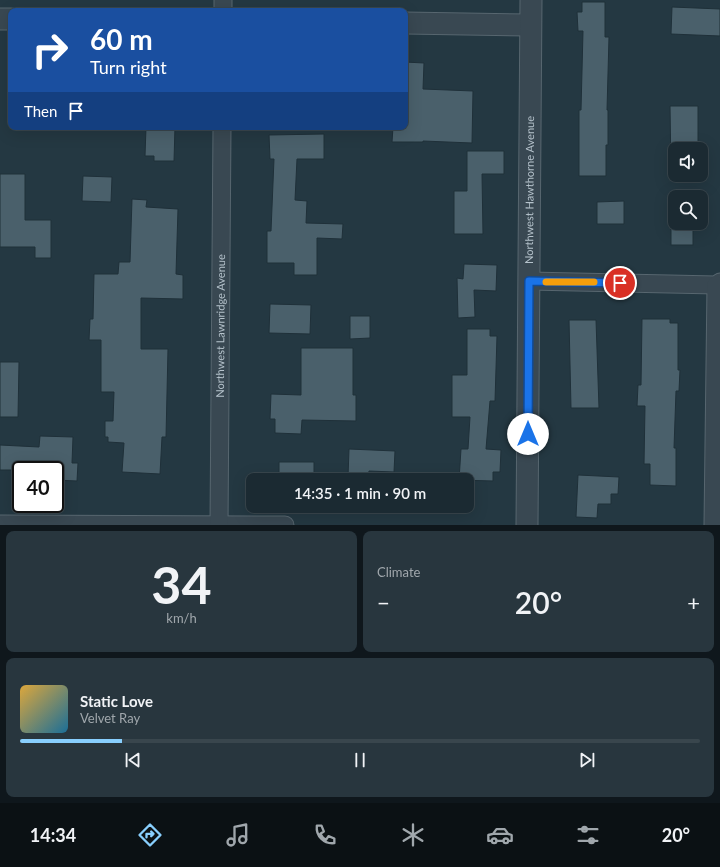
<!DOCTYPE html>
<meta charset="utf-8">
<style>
:root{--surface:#1b2a32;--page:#28363e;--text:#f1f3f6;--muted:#a0a7ac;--line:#39464d;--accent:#88cffe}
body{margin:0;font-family:Lato,sans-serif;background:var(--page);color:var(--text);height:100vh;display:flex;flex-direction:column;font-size:15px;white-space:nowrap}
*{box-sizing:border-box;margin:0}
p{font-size:13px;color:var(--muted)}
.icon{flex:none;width:22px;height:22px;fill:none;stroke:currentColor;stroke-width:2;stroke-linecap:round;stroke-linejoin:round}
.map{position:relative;height:525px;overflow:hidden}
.details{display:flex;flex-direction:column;gap:6px;padding:6px;background:#0f171c;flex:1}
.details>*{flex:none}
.guide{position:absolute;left:8px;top:8px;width:400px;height:122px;border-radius:8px;box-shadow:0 4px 16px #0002,0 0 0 1px var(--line);background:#1a4fa0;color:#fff;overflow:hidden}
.fabs{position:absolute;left:668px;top:142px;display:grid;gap:8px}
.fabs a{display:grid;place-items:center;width:40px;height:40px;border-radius:8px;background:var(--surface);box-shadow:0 4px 16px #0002,0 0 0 1px var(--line);font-size:20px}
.speed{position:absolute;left:12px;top:461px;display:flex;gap:8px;font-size:20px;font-weight:700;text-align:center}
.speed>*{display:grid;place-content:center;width:52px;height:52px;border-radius:50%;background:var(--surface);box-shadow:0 4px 16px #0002,0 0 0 1px var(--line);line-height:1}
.speed .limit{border:2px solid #111;border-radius:6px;background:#fff;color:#111}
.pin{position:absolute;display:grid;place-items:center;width:34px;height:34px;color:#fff;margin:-17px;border:2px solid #fff;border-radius:50%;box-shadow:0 1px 4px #0007}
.me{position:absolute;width:44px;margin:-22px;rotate:0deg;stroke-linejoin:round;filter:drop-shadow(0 0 3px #0008)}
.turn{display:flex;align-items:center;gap:14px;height:84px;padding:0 16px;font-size:18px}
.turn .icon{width:52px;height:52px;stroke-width:2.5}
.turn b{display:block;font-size:28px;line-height:34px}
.then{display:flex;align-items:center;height:38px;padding:0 16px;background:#0003;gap:8px;font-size:15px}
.big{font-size:30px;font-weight:600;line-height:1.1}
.details .card{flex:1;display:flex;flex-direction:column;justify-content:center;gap:6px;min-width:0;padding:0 14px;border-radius:8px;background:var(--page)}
.details .dial{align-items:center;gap:0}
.dial b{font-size:52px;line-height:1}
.song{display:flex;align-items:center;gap:12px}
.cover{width:48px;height:48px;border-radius:6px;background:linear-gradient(135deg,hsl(40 70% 55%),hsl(200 70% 35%))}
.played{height:4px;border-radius:2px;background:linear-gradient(90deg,var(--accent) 15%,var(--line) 15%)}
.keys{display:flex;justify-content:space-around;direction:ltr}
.heat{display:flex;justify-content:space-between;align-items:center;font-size:22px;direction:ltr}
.details .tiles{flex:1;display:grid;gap:6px;grid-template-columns:1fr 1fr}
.card:last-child{grid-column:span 2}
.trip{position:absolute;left:246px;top:473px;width:228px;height:40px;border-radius:8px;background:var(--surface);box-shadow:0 4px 16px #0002,0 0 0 1px var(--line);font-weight:600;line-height:40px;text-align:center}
.tabs{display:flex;height:64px;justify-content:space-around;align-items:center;background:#0b1114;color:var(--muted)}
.tabs .icon{width:28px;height:28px}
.tabs .selected{color:var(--accent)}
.tabs b{font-size:18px;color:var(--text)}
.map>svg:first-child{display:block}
.building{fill:#4a606b;stroke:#1f3039}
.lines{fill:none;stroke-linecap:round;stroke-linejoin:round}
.minor-casing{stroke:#57666f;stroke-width:19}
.tertiary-casing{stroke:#57666f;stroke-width:23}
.minor{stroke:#394852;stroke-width:17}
.tertiary{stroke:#394852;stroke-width:21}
.route-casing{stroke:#114b97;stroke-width:10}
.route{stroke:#1a73e8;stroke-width:7}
.slow{stroke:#f59e0b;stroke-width:7}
.labels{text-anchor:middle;stroke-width:3.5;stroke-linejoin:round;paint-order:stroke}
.street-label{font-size:11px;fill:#b6c3cc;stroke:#1d2e37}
</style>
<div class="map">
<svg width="720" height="525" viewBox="0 0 720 525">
<rect width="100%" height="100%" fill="#243842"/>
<!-- building -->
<g class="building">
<polygon points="582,2 605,2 605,37 609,37 607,110 608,110 608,145 606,145 606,176 579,176 579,110 581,110 583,31 578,31 577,12 582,12"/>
<polygon points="672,7 720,9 720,36 671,34"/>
<polygon points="405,62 424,63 423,89 473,91 472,143 423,141 423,142 392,142 393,127 405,127"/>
<polygon points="670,106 698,106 698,149 675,149 675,171 671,172"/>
<polygon points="146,127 175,127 174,161 154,161 154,156 145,156"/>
<polygon points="324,134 324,159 297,159 295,200 307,201 306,223 343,224 342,239 317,238 317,275 294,275 294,263 267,263 267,231 271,231 274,159 270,159 269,135"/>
<polygon points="467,151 504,151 504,174 482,174 483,234 454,234 454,191 467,191"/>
<polygon points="0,174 25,174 25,220 51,220 51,258 35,258 35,247 0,247"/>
<rect x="681" y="175" width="17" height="4"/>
<polygon points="83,176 112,177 111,202 82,201"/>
<polygon points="132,199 147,200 146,207 178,209 176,274 183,275 183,299 141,298 141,349 168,349 166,437 162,437 160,474 122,472 124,443 108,442 108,437 105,437 105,421 113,421 114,392 101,392 101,340 89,340 90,319 93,319 94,274 118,274 119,262 130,262"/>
<polygon points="624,201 624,224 597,224 597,202"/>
<rect x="671" y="223" width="22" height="22"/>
<polygon points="464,264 497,265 496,291 474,290 475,317 458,318 457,278 463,279"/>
<polygon points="270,304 311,305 310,334 269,333"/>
<polygon points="350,316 370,316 370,338 350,339"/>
<polygon points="642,319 670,319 670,323 678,323 678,370 680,370 679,391 676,391 674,448 676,448 676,486 650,485 650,464 644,464 645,406 637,406 638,385 641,385"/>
<polygon points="569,320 596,320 599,408 571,408"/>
<polygon points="467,329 490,329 490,336 497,336 495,401 490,401 486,449 501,450 500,472 493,472 493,481 459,480 461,449 468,449 470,417 452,417 452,375 467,375"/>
<polygon points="301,348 353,348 353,395 356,395 356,421 302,420 301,434 275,433 275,419 270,419 271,394 301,395"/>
<polygon points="0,362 19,362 18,417 0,417"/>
<polygon points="40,436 73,437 72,463 78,463 77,481 55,480 55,470 0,470 0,445 39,447"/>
<polygon points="349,449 395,451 394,472 369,471 368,478 348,477"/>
<polygon points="279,462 314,462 314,480 273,480 279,480"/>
<polygon points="578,475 619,477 618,494 611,494 611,504 598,504 597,518 576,517"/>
</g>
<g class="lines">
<defs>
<g id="minor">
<polyline points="223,0 223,11"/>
<polyline points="529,281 716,285 720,282"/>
<polyline points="0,524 285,525"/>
<path id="s1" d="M 219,525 L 222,127"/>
<polyline points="713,525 716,285"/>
</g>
<g id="tertiary">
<polyline points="0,19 11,19"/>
<polyline points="405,23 530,25"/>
<path id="s2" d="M 527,525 L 531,0"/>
</g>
</defs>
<!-- minor casing -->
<use href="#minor" class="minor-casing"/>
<!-- tertiary casing -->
<use href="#tertiary" class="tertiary-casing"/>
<!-- minor -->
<use href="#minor" class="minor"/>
<!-- tertiary -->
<use href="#tertiary" class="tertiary"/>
</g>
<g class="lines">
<defs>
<polyline id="route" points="528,434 529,281 620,283"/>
</defs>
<!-- route casing -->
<use href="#route" class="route-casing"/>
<!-- route -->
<use href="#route" class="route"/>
<!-- slow -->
<polyline class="slow" points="546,282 594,282"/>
</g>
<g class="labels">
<!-- street labels -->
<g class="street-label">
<text dy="4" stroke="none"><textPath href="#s2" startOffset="335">Northwest Hawthorne Avenue</textPath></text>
<text dy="4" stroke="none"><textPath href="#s1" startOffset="199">Northwest Lawnridge Avenue</textPath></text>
</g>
</g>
</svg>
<div class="fabs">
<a><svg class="icon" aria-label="sound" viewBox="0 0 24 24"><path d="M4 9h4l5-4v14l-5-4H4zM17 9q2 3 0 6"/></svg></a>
<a><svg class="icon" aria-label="search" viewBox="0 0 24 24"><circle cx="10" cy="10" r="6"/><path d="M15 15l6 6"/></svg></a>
</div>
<div class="speed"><div class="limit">40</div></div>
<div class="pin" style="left:620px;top:283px;background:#d93025"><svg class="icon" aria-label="arrive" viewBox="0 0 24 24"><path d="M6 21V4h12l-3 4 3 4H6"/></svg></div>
<svg class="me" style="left:528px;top:434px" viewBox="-20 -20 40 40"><circle r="19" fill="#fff"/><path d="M0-13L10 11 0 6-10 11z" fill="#1a73e8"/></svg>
<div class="trip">14:35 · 1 min · 90 m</div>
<div class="guide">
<div class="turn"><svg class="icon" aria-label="right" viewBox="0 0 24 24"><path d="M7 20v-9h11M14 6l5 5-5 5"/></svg><div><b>60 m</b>Turn right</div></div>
<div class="then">Then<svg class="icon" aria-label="arrive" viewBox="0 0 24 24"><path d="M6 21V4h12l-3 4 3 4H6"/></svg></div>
</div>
</div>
<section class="details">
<div class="tiles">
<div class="card dial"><b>34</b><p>km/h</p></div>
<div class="card"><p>Climate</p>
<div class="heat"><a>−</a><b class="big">20°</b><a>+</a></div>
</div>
<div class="card">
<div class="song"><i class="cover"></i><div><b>Static Love</b><p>Velvet Ray</p></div></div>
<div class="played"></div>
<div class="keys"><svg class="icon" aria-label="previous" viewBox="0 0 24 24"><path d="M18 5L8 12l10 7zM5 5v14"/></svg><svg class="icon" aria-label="pause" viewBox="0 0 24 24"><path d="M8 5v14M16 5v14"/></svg><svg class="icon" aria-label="next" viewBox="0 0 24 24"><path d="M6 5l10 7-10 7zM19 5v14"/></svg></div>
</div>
</div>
</section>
<nav class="tabs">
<b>14:34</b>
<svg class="icon selected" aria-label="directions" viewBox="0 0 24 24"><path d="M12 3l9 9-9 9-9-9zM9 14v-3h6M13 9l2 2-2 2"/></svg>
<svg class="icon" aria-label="music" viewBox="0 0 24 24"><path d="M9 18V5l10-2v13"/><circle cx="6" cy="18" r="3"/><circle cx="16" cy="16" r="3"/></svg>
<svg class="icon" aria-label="phone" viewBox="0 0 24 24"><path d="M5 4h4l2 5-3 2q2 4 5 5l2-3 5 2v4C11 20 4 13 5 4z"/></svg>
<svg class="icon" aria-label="climate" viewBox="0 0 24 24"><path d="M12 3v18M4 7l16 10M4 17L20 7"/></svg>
<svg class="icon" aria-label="car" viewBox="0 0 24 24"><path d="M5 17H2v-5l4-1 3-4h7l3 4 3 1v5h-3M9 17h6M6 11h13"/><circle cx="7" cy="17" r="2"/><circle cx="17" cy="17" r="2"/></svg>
<svg class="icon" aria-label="filters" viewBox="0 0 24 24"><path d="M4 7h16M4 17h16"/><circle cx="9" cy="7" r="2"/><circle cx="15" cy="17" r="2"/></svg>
<b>20°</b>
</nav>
